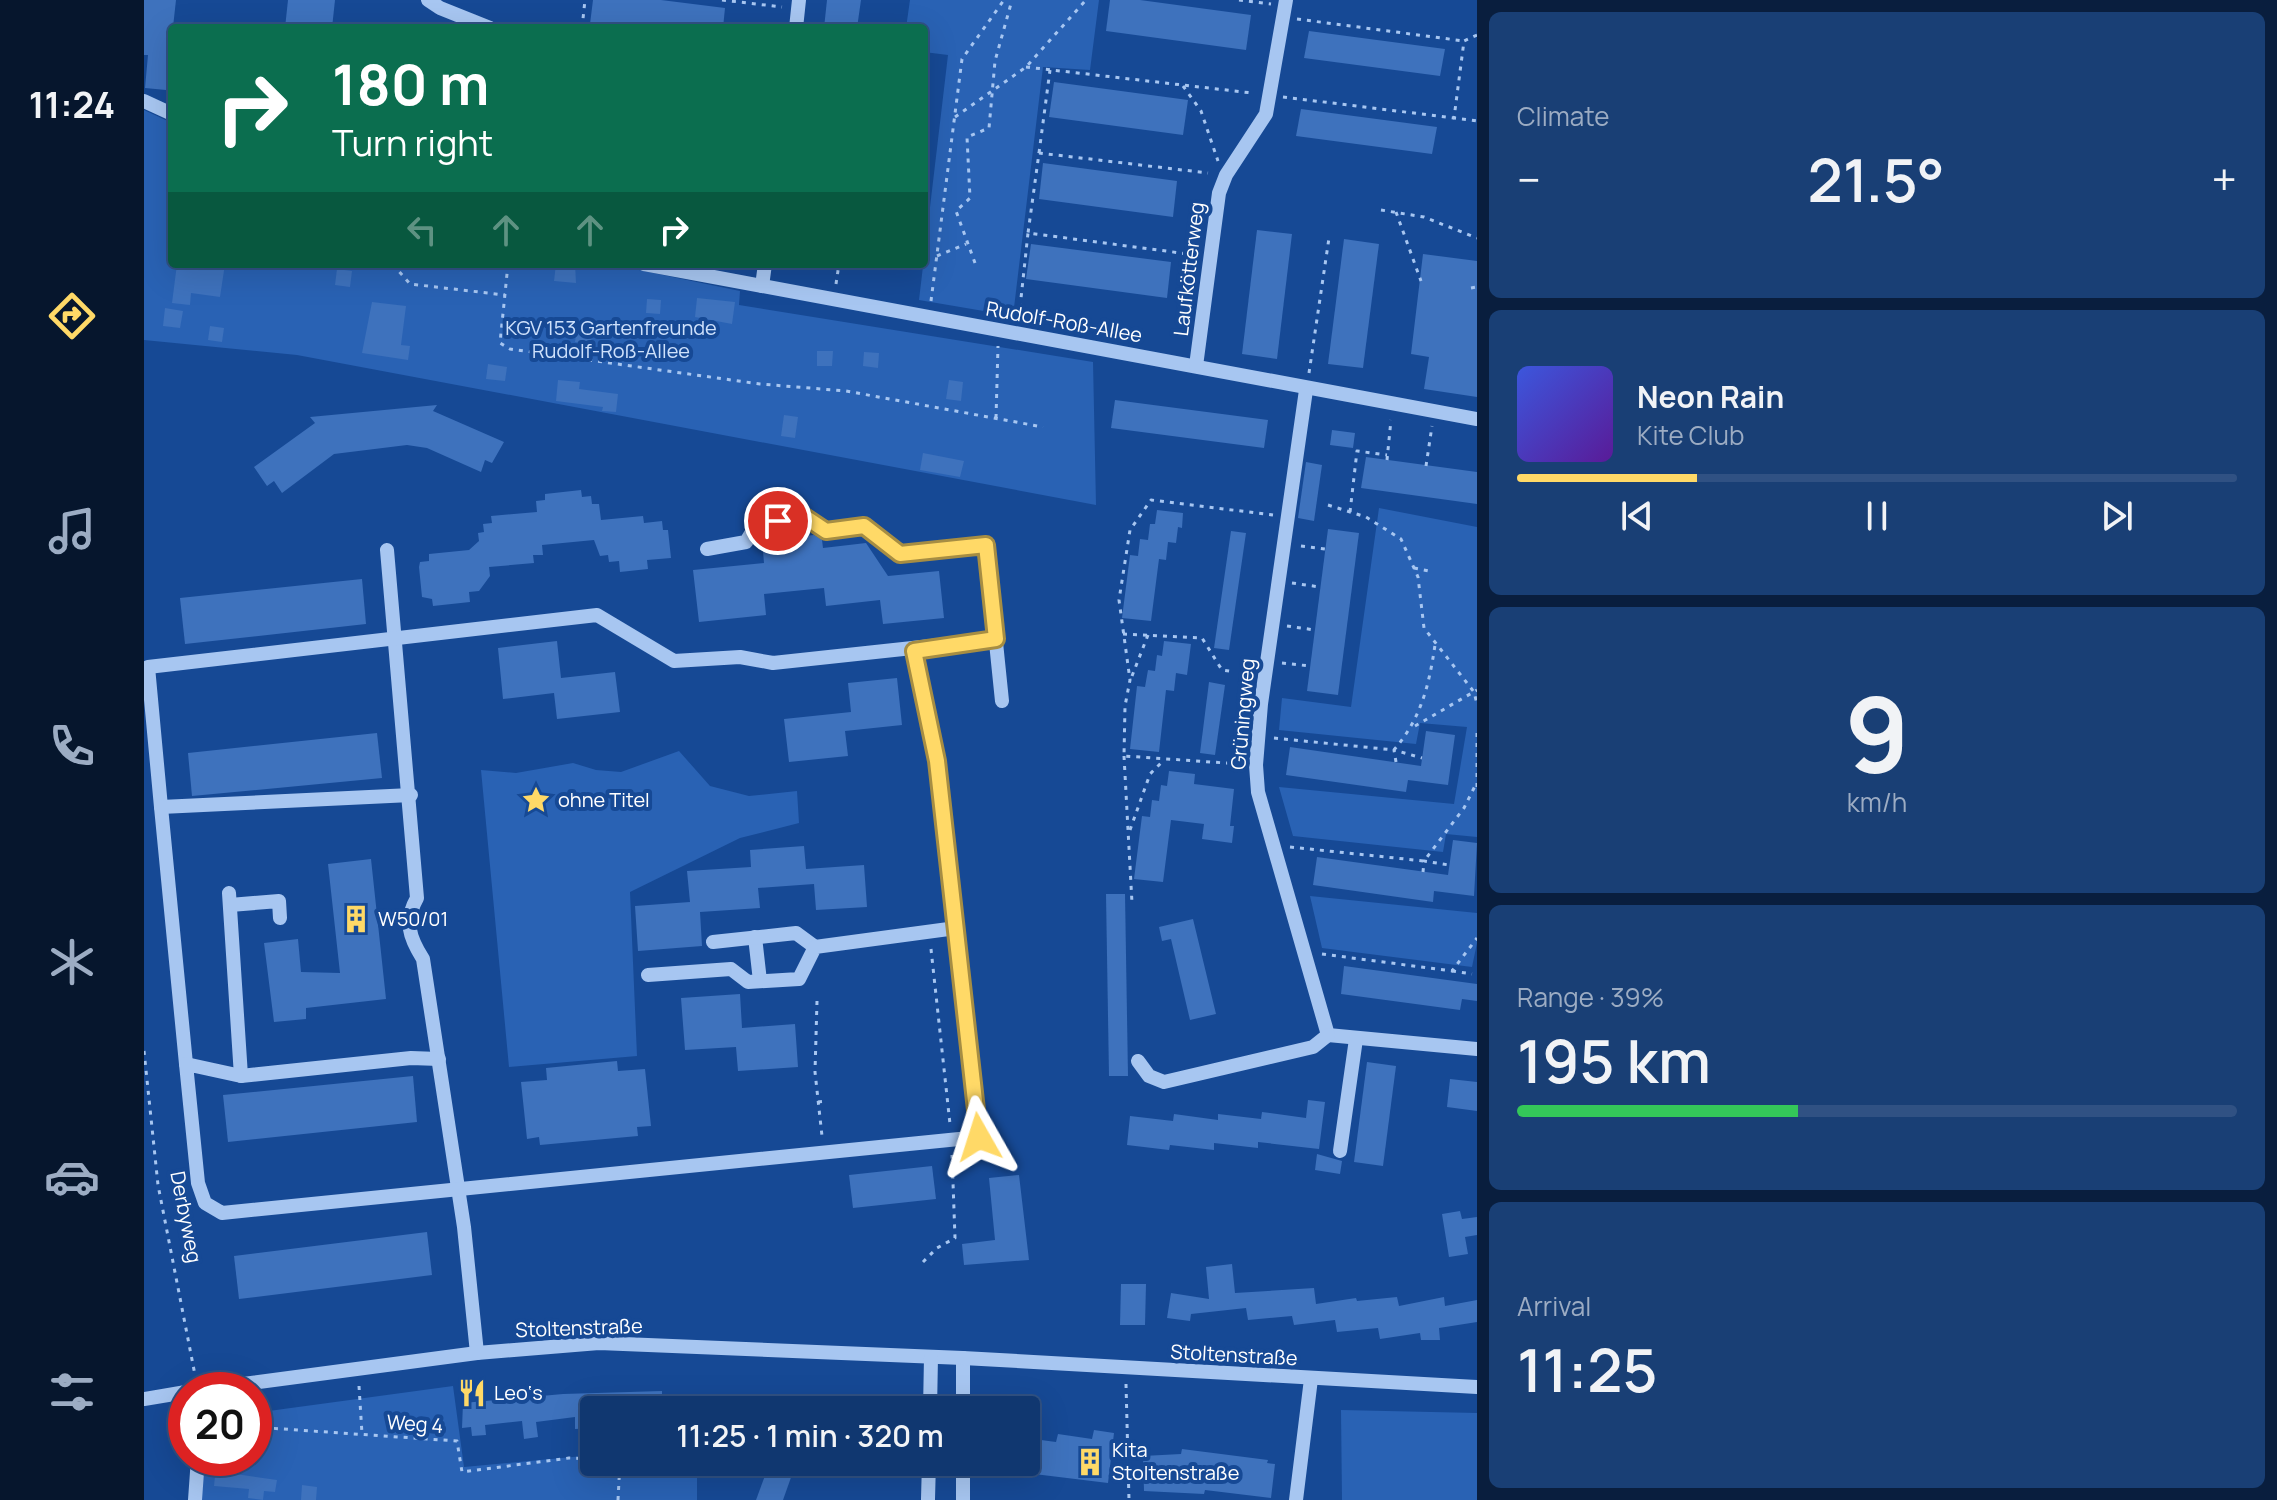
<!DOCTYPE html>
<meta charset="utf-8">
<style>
:root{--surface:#103770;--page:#193f75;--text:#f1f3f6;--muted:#9cacc3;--line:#305183;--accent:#ffd967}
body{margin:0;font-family:Manrope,sans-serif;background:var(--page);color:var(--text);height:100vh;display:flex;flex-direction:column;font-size:30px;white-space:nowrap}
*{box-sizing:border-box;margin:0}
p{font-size:26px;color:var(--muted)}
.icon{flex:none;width:44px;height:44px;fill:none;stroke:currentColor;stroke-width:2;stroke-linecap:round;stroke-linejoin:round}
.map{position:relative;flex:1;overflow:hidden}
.side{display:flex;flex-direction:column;gap:12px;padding:12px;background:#091e3e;width:800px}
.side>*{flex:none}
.top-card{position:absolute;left:24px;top:24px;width:760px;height:244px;border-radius:8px;box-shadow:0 8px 32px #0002,0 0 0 2px var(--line);background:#0b6e4f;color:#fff;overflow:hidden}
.speed{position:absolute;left:24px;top:1372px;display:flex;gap:16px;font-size:40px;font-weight:700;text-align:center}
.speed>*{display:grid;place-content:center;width:104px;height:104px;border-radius:50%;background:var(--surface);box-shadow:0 8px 32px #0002,0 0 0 2px var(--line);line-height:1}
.speed .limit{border:12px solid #d22;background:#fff;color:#111}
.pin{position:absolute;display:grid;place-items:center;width:68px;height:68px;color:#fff;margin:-34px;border:4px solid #fff;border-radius:50%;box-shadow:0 2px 8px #0007}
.me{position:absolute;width:88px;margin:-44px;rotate:354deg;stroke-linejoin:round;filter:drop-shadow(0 0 6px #0008)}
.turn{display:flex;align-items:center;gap:28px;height:168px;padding:0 32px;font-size:36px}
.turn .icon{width:104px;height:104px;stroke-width:2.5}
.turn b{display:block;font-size:56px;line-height:68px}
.lanes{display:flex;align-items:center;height:76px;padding:0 32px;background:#0003;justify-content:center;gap:40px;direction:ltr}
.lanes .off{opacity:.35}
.big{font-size:60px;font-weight:600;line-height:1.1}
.side .tile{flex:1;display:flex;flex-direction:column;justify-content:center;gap:12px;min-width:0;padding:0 28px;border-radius:12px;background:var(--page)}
.side .dial{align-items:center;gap:0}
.dial b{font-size:104px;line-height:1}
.song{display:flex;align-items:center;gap:24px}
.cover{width:96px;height:96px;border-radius:12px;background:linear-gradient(135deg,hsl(230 70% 55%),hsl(270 70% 35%))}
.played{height:8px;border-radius:4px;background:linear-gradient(90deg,var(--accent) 25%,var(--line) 25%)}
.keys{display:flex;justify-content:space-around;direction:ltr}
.heat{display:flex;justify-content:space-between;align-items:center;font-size:44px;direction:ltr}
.charge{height:12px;border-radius:6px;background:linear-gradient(90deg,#34c759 39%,var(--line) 0)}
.trip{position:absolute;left:436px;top:1396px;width:460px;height:80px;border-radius:8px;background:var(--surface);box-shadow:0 8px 32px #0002,0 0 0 2px var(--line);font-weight:600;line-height:80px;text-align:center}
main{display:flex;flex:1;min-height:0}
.tab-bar{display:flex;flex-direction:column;width:144px;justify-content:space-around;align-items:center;background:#06162d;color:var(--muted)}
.tab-bar .icon{width:56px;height:56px}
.tab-bar .on{color:var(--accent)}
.tab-bar b{font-size:36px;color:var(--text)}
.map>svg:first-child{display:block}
.green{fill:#2962b4}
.building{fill:#3e72bd}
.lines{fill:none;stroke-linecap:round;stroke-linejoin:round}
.path{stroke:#a7c6f1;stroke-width:3;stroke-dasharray:4 6;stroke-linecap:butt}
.minor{stroke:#a7c6f1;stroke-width:14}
.route-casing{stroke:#a68d43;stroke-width:20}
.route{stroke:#ffd967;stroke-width:14}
.labels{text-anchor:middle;stroke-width:8;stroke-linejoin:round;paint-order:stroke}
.street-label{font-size:20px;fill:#fff;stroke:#164995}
.park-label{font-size:20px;fill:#cee1fc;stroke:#164995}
.poi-label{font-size:20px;fill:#fff;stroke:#164995;text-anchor:start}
</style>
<main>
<nav class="tab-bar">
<b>11:24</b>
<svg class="icon on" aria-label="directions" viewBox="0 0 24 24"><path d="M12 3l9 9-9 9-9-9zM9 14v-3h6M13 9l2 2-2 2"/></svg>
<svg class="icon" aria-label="music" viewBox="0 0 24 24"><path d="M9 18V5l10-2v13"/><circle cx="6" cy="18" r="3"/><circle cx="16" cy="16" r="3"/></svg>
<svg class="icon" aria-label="phone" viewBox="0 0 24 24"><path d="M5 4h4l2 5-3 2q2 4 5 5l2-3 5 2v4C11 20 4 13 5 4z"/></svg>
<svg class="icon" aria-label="climate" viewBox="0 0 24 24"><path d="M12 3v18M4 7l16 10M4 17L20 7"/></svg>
<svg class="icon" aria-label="car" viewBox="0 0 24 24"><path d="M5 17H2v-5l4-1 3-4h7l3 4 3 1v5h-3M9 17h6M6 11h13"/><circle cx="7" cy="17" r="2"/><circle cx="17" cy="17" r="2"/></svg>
<svg class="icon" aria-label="filters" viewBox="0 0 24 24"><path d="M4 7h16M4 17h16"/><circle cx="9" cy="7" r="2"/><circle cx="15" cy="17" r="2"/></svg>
</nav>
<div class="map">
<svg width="1333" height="1500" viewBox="0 0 1333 1500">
<rect width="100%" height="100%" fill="#164995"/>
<!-- green -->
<g class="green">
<polygon points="766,0 955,0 946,70 899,67 869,316 775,300 804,55 780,52 780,28 762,28"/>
<polygon points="0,110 28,123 28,264 466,264 596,291 595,305 949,362 952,505 153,355 0,340"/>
<polygon points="1235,508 1333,527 1333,837 1302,834 1299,852 1149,836 1135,787 1310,804 1323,727 1276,723 1272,744 1135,730 1138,698 1207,707"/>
<polygon points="535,751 566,786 605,796 653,791 655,823 596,838 486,892 493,1056 365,1067 337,770 372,773 429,763 452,770 477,772"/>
<polygon points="1166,896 1333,913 1333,943 1328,967 1178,948"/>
<polygon points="309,1386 320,1467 450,1455 450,1462 553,1462 553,1500 57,1500 61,1458 110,1458 110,1413"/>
<polygon points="1197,1410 1333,1413 1333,1500 1198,1500"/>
</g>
<!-- building -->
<g class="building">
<polygon points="0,0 32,0 22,90 1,88 4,55 0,55"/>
<polygon points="144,0 191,0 188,28 141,28"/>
<polygon points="449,0 517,0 581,8 579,28 474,28 446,24"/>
<polygon points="683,0 717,0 713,28 680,28"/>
<polygon points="966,0 996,0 1107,15 1102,50 962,31"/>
<polygon points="1165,31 1301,49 1296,76 1160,58"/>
<polygon points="910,82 1044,100 1039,135 905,117"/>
<polygon points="1157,109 1293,127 1288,154 1152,136"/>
<polygon points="899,163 1033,181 1029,217 895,199"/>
<polygon points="1113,230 1148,234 1133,359 1098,354"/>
<polygon points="1200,239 1235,244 1219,368 1184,364"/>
<polygon points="887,244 1027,262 1023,298 882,279"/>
<polygon points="1279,254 1333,261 1333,397 1280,389 1285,357 1267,354"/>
<polygon points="33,264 81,264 76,297 47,293 46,305 28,303"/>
<polygon points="412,264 431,264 432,283 410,281"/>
<polygon points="193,269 208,271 206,287 191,285"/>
<polygon points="553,298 591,302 588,324 551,317"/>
<polygon points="503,299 517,300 516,314 502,313"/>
<polygon points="228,302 262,306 257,345 266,346 264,360 218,353"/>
<polygon points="21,308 39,311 36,328 19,326"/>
<polygon points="66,326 80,328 78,342 64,340"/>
<polygon points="433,328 448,330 447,344 431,342"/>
<polygon points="673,351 689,351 688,366 673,366"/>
<polygon points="720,352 735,353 734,368 719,366"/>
<polygon points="344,364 363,367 361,381 342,379"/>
<polygon points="414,380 436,382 435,389 474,394 472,412 458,411 459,407 412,401"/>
<polygon points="805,380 819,382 817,401 802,399"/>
<polygon points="971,400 1124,420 1120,448 967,428"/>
<polygon points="293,405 289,411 360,442 348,463 341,460 337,472 283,448 263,445 190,454 138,493 130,481 123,486 110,467 171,423 166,417"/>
<polygon points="640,415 654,417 651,438 637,436"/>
<polygon points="1188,430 1211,433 1209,448 1186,445"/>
<polygon points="779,453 820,461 816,477 776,470"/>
<polygon points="1222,457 1333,472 1333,504 1217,488"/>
<polygon points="1162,462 1178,465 1170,521 1154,518"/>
<polygon points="437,490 438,497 447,496 448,504 455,504 457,520 499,516 500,523 518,521 519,530 524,530 527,558 503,560 504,569 476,572 475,561 465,562 464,555 456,556 450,540 398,545 399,555 389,555 390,563 345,567 346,576 335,591 325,592 326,602 289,606 288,599 278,597 275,567 276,562 285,561 285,554 325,550 335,541 334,533 340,532 339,524 348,523 347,516 393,512 392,501 401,500 401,494"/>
<polygon points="1013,510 1039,513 1038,528 1034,527 1032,543 1024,542 1022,560 1015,559 1007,621 978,618 986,555 994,556 996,539 1004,540 1006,524 1011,524"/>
<polygon points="1184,529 1215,533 1194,695 1163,691"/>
<polygon points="1087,531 1102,533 1085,650 1070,648"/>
<polygon points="670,535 678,540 679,548 722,543 744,576 795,571 800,618 739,624 736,600 682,606 680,588 620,594 622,615 555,622 549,570 620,563 618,540"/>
<polygon points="218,579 222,624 41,644 36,598"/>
<polygon points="413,641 417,678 471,672 476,712 413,719 410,693 359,699 354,648"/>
<polygon points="1020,641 1047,644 1043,675 1032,673 1030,691 1022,690 1015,752 986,749 993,686 1001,687 1004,670 1011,671 1013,655 1018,656"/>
<polygon points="753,678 758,725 701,731 704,756 645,762 640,719 707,712 704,683"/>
<polygon points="1065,682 1081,685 1071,755 1056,753"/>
<polygon points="1282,731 1311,735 1304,785 1264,780 1262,792 1142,775 1146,747 1277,766"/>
<polygon points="233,733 238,778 48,796 44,753"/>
<polygon points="1025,771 1051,774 1050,784 1090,789 1086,826 1090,826 1088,843 1058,839 1060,824 1027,820 1019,882 990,879 998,816 1006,817 1008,800 1015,801 1017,785 1023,786"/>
<polygon points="1309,840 1333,843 1330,896 1290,891 1289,902 1169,885 1173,857 1304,875"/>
<polygon points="660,846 662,869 720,865 723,907 672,910 670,884 614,888 616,908 556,912 558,946 494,951 491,906 546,902 543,871 607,867 606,850"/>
<polygon points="227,859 242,999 162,1008 162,1019 130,1022 120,943 154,939 157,972 196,973 184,864"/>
<polygon points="962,894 981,894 984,1076 965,1076"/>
<polygon points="1049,919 1072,1014 1046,1020 1027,939 1018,941 1015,927"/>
<polygon points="1200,966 1333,984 1333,1001 1318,999 1316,1010 1197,994"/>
<polygon points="596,994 598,1028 651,1024 654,1067 594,1071 592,1047 541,1050 537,998"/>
<polygon points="473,1061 474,1071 501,1069 507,1126 493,1127 494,1136 396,1145 395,1137 383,1139 377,1082 403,1080 402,1068"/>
<polygon points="1223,1062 1252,1066 1239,1166 1210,1162"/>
<polygon points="269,1076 273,1122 84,1142 79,1095"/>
<polygon points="1306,1079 1333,1082 1333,1111 1303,1107"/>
<polygon points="1164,1100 1181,1102 1175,1149 1114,1142 1114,1148 1070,1143 1070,1150 1026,1145 1025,1150 983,1145 986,1116 1029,1121 1030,1114 1074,1120 1074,1114 1117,1119 1118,1112 1162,1118"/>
<polygon points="1173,1154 1198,1161 1196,1174 1171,1170"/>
<polygon points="788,1166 792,1199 709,1208 705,1175"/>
<polygon points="875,1175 885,1260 820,1265 818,1244 851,1240 845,1178"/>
<polygon points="1316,1211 1318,1219 1333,1217 1333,1235 1321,1237 1324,1254 1305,1257 1298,1214"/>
<polygon points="283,1232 288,1275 95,1299 90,1256"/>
<polygon points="1088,1264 1091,1293 1170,1288 1172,1304 1212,1298 1213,1301 1253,1297 1255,1306 1300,1297 1301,1306 1333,1300 1333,1322 1295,1328 1296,1340 1277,1340 1276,1333 1236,1339 1234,1328 1193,1332 1191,1320 1150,1325 1148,1316 1104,1320 1102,1308 1047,1314 1046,1321 1023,1318 1027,1293 1065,1299 1062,1267"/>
<polygon points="977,1284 1002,1284 1001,1325 976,1325"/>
<polygon points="518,1391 518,1410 450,1410 450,1428 431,1429 431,1417 392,1422 394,1437 380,1439 378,1421 341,1425 342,1435 328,1436 327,1427 318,1428 319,1403 419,1394"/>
<polygon points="950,1430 970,1433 964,1483 882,1473 882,1438 912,1442 914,1434 948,1439"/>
<polygon points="1038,1449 1124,1460 1123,1463 1131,1464 1127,1498 1061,1490 1060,1494 1000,1491 999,1456 1037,1454"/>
<polygon points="626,1462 650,1469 639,1500 612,1500"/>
<polygon points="72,1466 85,1468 85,1473 133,1480 131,1492 120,1491 119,1500 104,1498 105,1489 70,1486"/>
<polygon points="158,1485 173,1487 172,1500 157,1500"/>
</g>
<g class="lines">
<!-- path -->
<g class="path">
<polyline points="578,0 638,7"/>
<polyline points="1095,0 1127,4"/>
<polyline points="1153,19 1320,41"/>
<polyline points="438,28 441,0"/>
<polyline points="1333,35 1320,41 1310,118 1333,121"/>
<polyline points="882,67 1108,93"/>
<polyline points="1039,86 1057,111 1074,161"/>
<polyline points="1139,97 1310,118"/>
<polyline points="811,117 882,67 942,0"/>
<polyline points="895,153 906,70"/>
<polyline points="1237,210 1280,217 1333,238"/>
<polyline points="1252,212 1277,281"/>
<polyline points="1052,255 884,233 895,153 1064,173"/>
<polyline points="793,256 822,244"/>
<polyline points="831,263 812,211 826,198 823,137 845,128 851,61 868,0"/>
<polyline points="228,264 251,267 266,284 361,295"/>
<polyline points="364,264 356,343 366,349 616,384 702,391 899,427"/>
<polyline points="692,284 695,264"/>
<polyline points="1327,288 1333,287"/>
<polyline points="787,301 818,59 860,0"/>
<polyline points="875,317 884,233"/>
<polyline points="1165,373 1185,238"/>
<polyline points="852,418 854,346"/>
<polyline points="1243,460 1247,420"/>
<polyline points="1282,466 1288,426"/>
<polyline points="1184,505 1222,517 1257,539 1274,577 1280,628 1330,692 1333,704"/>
<polyline points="1206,512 1213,451 1243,455"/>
<polyline points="1157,546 1181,549"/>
<polyline points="1270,568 1285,571"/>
<polyline points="1148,583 1176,587"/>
<polyline points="1143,626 1171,630"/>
<polyline points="979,634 1058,638 1078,670 1091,672"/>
<polyline points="1138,663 1166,666"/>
<polyline points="988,676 1004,635"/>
<polyline points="1271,726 1333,690"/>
<polyline points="1333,733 1333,789"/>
<path d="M 1130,738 L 1250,750 C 1277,718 1285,686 1291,645"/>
<polyline points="980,756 988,903"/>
<polyline points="1252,762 1250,750 1278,758"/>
<polyline points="1096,764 980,756 981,706 986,680 975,600 986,530 1007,500 1129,515"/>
<polyline points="986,830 1006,774 1018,762"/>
<polyline points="1146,847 1280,861 1320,808 1332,784"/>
<polyline points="1279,872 1280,861 1305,865"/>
<polyline points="787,949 806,1124"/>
<polyline points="1178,954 1308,971 1333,938"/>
<polyline points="1308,971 1328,974"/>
<polyline points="673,1001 671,1072 678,1136"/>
<polyline points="0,1051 14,1185 51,1375"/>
<polyline points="674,1102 683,1101"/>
<polyline points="779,1262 793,1248 811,1238 808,1155"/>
<polyline points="982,1384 985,1500"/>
<polyline points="215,1386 218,1434"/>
<polyline points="110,1427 313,1441 318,1472 425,1458 450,1459"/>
<polyline points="474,1500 476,1462"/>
</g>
<!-- minor -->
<g class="minor">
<polyline points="284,0 296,8 346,28"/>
<polyline points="652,28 655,0"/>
<polyline points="0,101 28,114"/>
<polyline points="500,264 1333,419"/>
<polyline points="618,286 621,264"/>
<polyline points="1052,366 1075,193 1082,175 1122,114 1142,0"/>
<polyline points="1162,390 1117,704 1112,765 1114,792 1184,1035 1333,1049"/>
<polyline points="563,549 602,542 613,524 661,517 682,531 720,526 756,554 842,545 858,701"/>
<path d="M 243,550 L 273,898 C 260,921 265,937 279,959 L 320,1227 L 333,1353"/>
<polyline points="267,795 17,807 4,667 453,615 530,661 596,657 629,663 852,639"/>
<polyline points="17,807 42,1064"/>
<polyline points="85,893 97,1076"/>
<polyline points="86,905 135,901 136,918"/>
<polyline points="611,937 616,981"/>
<polyline points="569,942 652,933 671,947"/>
<polyline points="504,975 587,969 604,982 655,979 671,947 812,928"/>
<polyline points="295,1059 267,1058 97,1076 42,1064 54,1183 61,1203 78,1213 835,1137 793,761 770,651"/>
<polyline points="994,1061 1005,1076 1020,1082 1169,1047 1184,1035"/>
<polyline points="1196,1151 1212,1039"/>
<polyline points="819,1358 819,1410"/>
<polyline points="54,1390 333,1353 455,1343 819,1358 1333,1387"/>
<polyline points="0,1399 42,1392"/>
<polyline points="786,1410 787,1357"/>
<polyline points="784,1499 785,1462"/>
<polyline points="51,1500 54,1458"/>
<polyline points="819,1500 819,1462"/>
<polyline points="1152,1500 1167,1379"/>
</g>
</g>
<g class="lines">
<defs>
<polyline id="route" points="634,521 661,517 682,531 720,526 756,554 842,545 852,639 770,651 793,761 835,1137"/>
</defs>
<!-- route casing -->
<use href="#route" class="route-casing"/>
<!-- route -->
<use href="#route" class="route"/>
</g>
<!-- icons -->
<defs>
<symbol id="sight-bare" viewBox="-9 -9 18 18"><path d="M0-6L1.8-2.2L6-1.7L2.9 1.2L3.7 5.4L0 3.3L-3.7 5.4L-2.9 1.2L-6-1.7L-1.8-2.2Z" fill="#ffd967" stroke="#164995" stroke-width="2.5" paint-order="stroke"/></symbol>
<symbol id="building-bare" viewBox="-9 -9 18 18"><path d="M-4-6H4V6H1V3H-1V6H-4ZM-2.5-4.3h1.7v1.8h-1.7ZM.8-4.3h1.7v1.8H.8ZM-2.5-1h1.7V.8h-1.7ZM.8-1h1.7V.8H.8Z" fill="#ffd967" stroke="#164995" stroke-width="2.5" paint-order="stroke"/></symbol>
<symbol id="restaurant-bare" viewBox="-9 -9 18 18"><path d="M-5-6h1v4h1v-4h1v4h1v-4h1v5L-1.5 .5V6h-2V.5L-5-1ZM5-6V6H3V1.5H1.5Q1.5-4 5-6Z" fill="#ffd967" stroke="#164995" stroke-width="2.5" paint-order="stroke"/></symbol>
</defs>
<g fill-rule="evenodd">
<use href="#sight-bare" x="372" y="780" width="40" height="40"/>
<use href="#building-bare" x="192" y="899" width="40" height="40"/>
<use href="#restaurant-bare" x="308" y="1373" width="40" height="40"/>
<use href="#building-bare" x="926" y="1442" width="40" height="40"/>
</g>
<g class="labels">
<!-- street labels -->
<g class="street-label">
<text transform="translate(1045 269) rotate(-83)" y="7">Laufkötterweg</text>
<text transform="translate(920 322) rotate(10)" y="7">Rudolf-Roß-Allee</text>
<text transform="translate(1099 714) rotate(-85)" y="7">Grüningweg</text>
<text transform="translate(42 1217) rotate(79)" y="7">Derbyweg</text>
<text transform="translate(435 1328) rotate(-2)" y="7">Stoltenstraße</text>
<text transform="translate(1090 1355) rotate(3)" y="7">Stoltenstraße</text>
<text transform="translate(271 1424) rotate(4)" y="7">Weg 4</text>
</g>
<!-- park labels -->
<g class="park-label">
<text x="467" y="335">KGV 153 Gartenfreunde<tspan x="467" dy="23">Rudolf-Roß-Allee</tspan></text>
</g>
<!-- poi labels -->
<g class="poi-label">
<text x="414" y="807">ohne Titel</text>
<text x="234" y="926">W50/01</text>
<text x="350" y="1400">Leo‘s</text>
<text x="968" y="1457">Kita<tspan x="968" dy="23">Stoltenstraße</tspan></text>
</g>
</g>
</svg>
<div class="speed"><div class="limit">20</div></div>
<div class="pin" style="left:634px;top:521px;background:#d93025"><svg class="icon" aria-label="arrive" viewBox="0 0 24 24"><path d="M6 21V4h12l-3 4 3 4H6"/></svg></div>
<svg class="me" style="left:835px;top:1137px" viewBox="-20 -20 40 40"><path d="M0-17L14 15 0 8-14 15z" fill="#ffd967" stroke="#fff" stroke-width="4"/></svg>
<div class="trip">11:25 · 1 min · 320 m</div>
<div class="top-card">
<div class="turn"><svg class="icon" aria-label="right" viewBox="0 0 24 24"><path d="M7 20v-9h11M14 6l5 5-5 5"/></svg><div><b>180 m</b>Turn right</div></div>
<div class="lanes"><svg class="icon off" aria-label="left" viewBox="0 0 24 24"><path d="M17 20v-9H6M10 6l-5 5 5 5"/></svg><svg class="icon off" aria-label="ahead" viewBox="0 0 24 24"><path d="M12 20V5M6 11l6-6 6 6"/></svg><svg class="icon off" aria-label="ahead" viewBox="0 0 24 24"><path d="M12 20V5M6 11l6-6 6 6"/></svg><svg class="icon" aria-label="right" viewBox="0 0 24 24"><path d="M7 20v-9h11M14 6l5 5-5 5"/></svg></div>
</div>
</div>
<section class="side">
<div class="tile"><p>Climate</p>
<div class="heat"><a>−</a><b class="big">21.5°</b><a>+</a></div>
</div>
<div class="tile">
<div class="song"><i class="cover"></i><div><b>Neon Rain</b><p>Kite Club</p></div></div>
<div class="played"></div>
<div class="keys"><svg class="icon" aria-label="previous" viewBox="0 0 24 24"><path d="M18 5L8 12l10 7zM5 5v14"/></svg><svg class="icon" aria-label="pause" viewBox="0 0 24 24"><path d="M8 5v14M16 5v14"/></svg><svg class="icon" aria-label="next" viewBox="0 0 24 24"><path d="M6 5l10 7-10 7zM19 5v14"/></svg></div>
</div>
<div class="tile dial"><b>9</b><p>km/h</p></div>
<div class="tile"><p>Range · 39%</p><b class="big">195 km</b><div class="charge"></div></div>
<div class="tile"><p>Arrival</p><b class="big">11:25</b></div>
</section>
</main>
